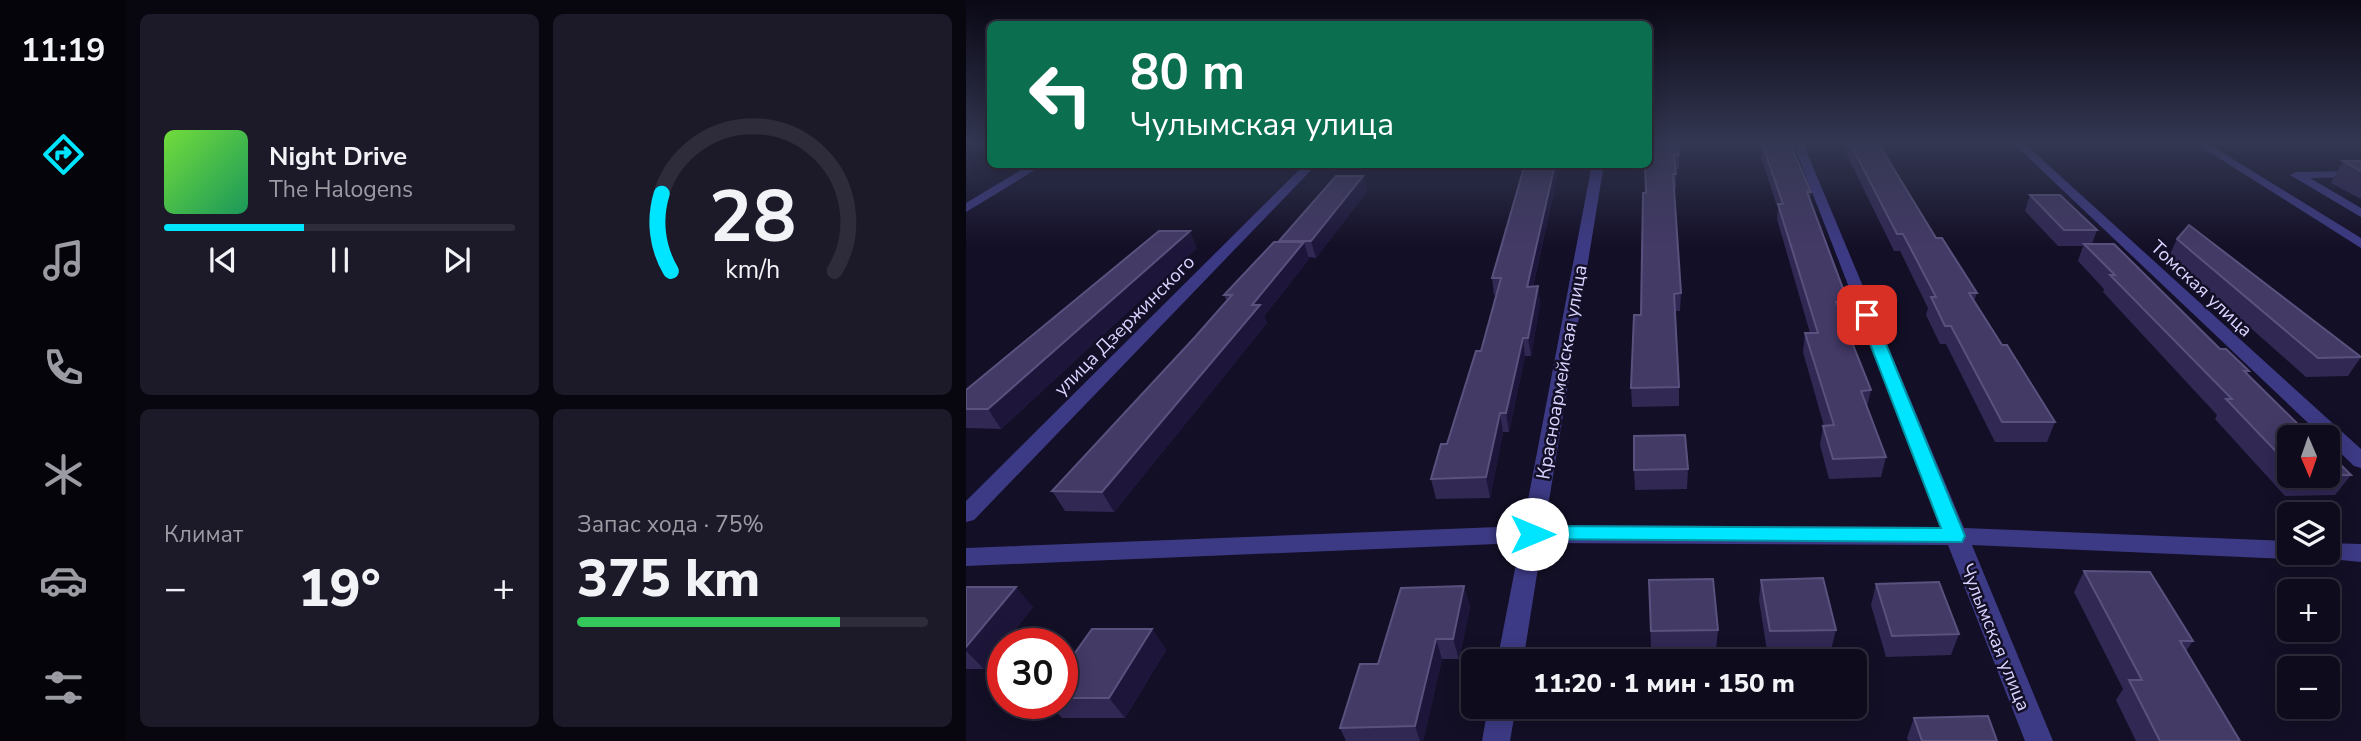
<!DOCTYPE html>
<html lang="ru">
<meta charset="utf-8">
<style>
:root{--surface:#0e0b1c;--page:#1c1929;--text:#f1f3f6;--muted:#9b9ba3;--line:#2e2b3b;--accent:#00e5ff}
body{margin:0;font-family:"Nunito Sans",sans-serif;background:var(--page);color:var(--text);height:100vh;display:flex;flex-direction:column;font-size:26px;white-space:nowrap}
*{box-sizing:border-box;margin:0}
p{font-size:23px;color:var(--muted)}
.icon{flex:none;width:38px;height:38px;fill:none;stroke:currentColor;stroke-width:2;stroke-linecap:round;stroke-linejoin:round}
.map{position:relative;flex:1;overflow:hidden}
.panel{display:flex;flex-direction:column;gap:14px;padding:14px;background:#08060f;width:840px}
.panel>*{flex:none}
.guide{position:absolute;left:21px;top:21px;width:665px;height:147px;border-radius:10px;box-shadow:0 4px 18px #0003,0 0 0 2px var(--line);background:#0b6e4f;color:#fff;overflow:hidden}
.needle{width:46px;rotate:178deg}
.controls{position:absolute;left:1311px;top:425px;display:grid;gap:14px}
.controls a{display:grid;place-items:center;width:63px;height:63px;border-radius:10px;background:var(--surface);box-shadow:0 4px 18px #0003,0 0 0 2px var(--line);font-size:35px}
.speed{position:absolute;left:21px;top:628px;display:flex;gap:14px;font-size:35px;font-weight:700;text-align:center}
.speed>*{display:grid;place-content:center;width:91px;height:91px;border-radius:50%;background:var(--surface);box-shadow:0 4px 18px #0003,0 0 0 2px var(--line);line-height:1}
.speed .limit{border:10px solid #d22;background:#fff;color:#111}
.pin{position:absolute;display:grid;place-items:center;width:60px;height:60px;color:#fff;margin:-30px;border-radius:14px;box-shadow:0 4px 10px #0006}
.me{position:absolute;width:77px;margin:-38px;rotate:90deg;stroke-linejoin:round;filter:drop-shadow(0 0 5px #0008)}
.turn{display:flex;align-items:center;gap:24px;height:147px;padding:0 28px;font-size:32px}
.turn .icon{width:91px;height:91px;stroke-width:2.5}
.turn b{display:block;font-size:49px;line-height:60px}
.big{font-size:52px;font-weight:800;line-height:1.1}
.panel .widget{flex:1;display:flex;flex-direction:column;justify-content:center;gap:10px;min-width:0;padding:0 24px;border-radius:10px;background:var(--page)}
.panel .dial{align-items:center;gap:0}
.dial svg{height:182px;overflow:visible;fill:none;stroke:var(--line);stroke-width:7;stroke-linecap:round;text-anchor:middle}
.dial text{fill:var(--text);stroke:none}
.song{display:flex;align-items:center;gap:21px}
.cover{width:84px;height:84px;border-radius:10px;background:linear-gradient(135deg,hsl(100 70% 55%),hsl(150 70% 35%))}
.played{height:7px;border-radius:4px;background:linear-gradient(90deg,var(--accent) 40%,var(--line) 40%)}
.keys{display:flex;justify-content:space-around;direction:ltr}
.heat{display:flex;justify-content:space-between;align-items:center;font-size:38px;direction:ltr}
.charge{height:10px;border-radius:5px;background:linear-gradient(90deg,#34c759 75%,var(--line) 0)}
.panel .tiles{flex:1;display:grid;gap:14px;grid-template-columns:repeat(2,1fr)}
.trip{position:absolute;left:495px;top:649px;width:406px;height:70px;border-radius:10px;background:var(--surface);box-shadow:0 4px 18px #0003,0 0 0 2px var(--line);font-weight:800;line-height:70px;text-align:center}
main{display:flex;flex:1;min-height:0}
.dock{display:flex;flex-direction:column;width:126px;justify-content:space-around;align-items:center;background:#06040b;color:var(--muted)}
.dock .icon{width:49px;height:49px}
.dock .on{color:var(--accent)}
.dock b{font-size:32px;color:var(--text)}
.map>svg:first-child{display:block}
.lines{fill:none;stroke-linecap:round;stroke-linejoin:round}
.minor{fill:#3d3a85;fill-rule:evenodd}
.wall{fill:#312854}
.shaded-wall{fill:#1d163a}
.building{fill:#433a66;stroke:#5a527e;stroke-width:2}
.route{fill:#00e5ff;stroke:#0095a6;stroke-width:2}
.labels{text-anchor:middle;stroke-width:5;stroke-linejoin:round;paint-order:stroke}
.street-label{font-size:19px;fill:#d9d4ff;stroke:#130f26}
</style>
<main>
<nav class="dock">
<b>11:19</b>
<svg class="icon on" aria-label="directions" viewBox="0 0 24 24"><path d="M12 3l9 9-9 9-9-9zM9 14v-3h6M13 9l2 2-2 2"/></svg>
<svg class="icon" aria-label="music" viewBox="0 0 24 24"><path d="M9 18V5l10-2v13"/><circle cx="6" cy="18" r="3"/><circle cx="16" cy="16" r="3"/></svg>
<svg class="icon" aria-label="phone" viewBox="0 0 24 24"><path d="M5 4h4l2 5-3 2q2 4 5 5l2-3 5 2v4C11 20 4 13 5 4z"/></svg>
<svg class="icon" aria-label="climate" viewBox="0 0 24 24"><path d="M12 3v18M4 7l16 10M4 17L20 7"/></svg>
<svg class="icon" aria-label="car" viewBox="0 0 24 24"><path d="M5 17H2v-5l4-1 3-4h7l3 4 3 1v5h-3M9 17h6M6 11h13"/><circle cx="7" cy="17" r="2"/><circle cx="17" cy="17" r="2"/></svg>
<svg class="icon" aria-label="filters" viewBox="0 0 24 24"><path d="M4 7h16M4 17h16"/><circle cx="9" cy="7" r="2"/><circle cx="15" cy="17" r="2"/></svg>
</nav>
<section class="panel">
<div class="tiles">
<div class="widget">
<div class="song"><i class="cover"></i><div><b>Night Drive</b><p>The Halogens</p></div></div>
<div class="played"></div>
<div class="keys"><svg class="icon" aria-label="previous" viewBox="0 0 24 24"><path d="M18 5L8 12l10 7zM5 5v14"/></svg><svg class="icon" aria-label="pause" viewBox="0 0 24 24"><path d="M8 5v14M16 5v14"/></svg><svg class="icon" aria-label="next" viewBox="0 0 24 24"><path d="M6 5l10 7-10 7zM19 5v14"/></svg></div>
</div>
<div class="widget dial"><svg viewBox="0 0 100 80">
<path d="M14 69A42 42 0 1 1 86 69"/>
<path d="M14 69A42 42 0 0 1 10 35" stroke="#00e5ff"/>
<text x="50" y="56" font-size="32" font-weight="700">28</text>
<text x="50" y="72" font-size="11">km/h</text>
</svg></div>
<div class="widget"><p>Климат</p>
<div class="heat"><a>−</a><b class="big">19°</b><a>+</a></div>
</div>
<div class="widget"><p>Запас хода · 75%</p><b class="big">375 km</b><div class="charge"></div></div>
</div>
</section>
<div class="map">
<svg width="1395" height="741" viewBox="0 0 1395 741">
<rect width="100%" height="100%" fill="#130f26"/>
<g class="lines">
<!-- minor -->
<g class="minor">
<polygon points="827,143 837,143 998,528 1323,541 1323,553 1333,553 1331,556 1323,559 1006,545 1087,741 1059,741 982,545 576,543 557,662 531,662 554,543 0,566 0,548 557,526 626,164 638,164 579,525 976,527"/>
<polygon points="1047,143 1058,143 1395,449 1395,468 1388,466 1362,441 1362,438 1358,438"/>
<polygon points="1229,143 1241,143 1395,238 1395,248"/>
<polygon points="65,164 79,164 0,212 0,203"/>
<polygon points="339,164 351,164 8,520 0,522 0,501"/>
<polygon points="1395,171 1395,177 1344,178 1395,208 1395,217 1324,175 1330,172"/>
<polygon points="1362,543 1395,544 1395,562 1354,558 1351,553 1362,553"/>
<polygon points="522,707 550,707 544,741 516,741"/>
</g>
</g>
<!-- wall -->
<g class="wall">
<polygon points="684,143 713,155 713,169 710,169 710,189 708,189 715,293 714,311 709,311 713,387 713,406 666,407 665,388 675,315 684,163"/>
<polygon points="795,143 824,143 845,192 844,199 882,302 879,320 877,320 905,390 901,407 920,457 915,477 863,479 854,445 857,426 858,426 837,352 839,333 844,333 811,219 812,209 795,157 796,147"/>
<polygon points="875,143 912,143 970,238 1011,293 1008,301 1036,345 1089,422 1081,442 1029,442 980,344 974,344 960,315 962,308 934,251 928,251"/>
<polygon points="1377,161 1395,161 1395,199 1365,183"/>
<polygon points="594,164 567,287 572,286 574,304 565,356 559,356 543,432 537,432 524,498 470,499 465,479 481,444 515,351 530,295 528,295 526,278"/>
<polygon points="397,176 401,191 350,258 342,257 343,259 298,316 301,323 148,512 99,511 86,491 229,337 261,302 258,295 314,242 313,241"/>
<polygon points="1064,195 1131,230 1126,244 1254,349 1283,371 1281,374 1323,438 1323,476 1362,476 1362,452 1385,475 1369,495 1319,496 1249,419 1251,415 1137,292 1138,289 1112,261 1117,246 1092,246 1059,211"/>
<polygon points="1211,239 1395,357 1382,376 1340,377 1203,256"/>
<polygon points="231,248 35,429 0,428 0,390"/>
<polygon points="722,469 721,489 669,490 668,470"/>
<polygon points="1118,571 1227,641 1220,651 1274,741 1170,741 1150,700 1157,689 1108,592"/>
<polygon points="683,580 752,630 750,650 685,652"/>
<polygon points="795,580 870,630 865,650 801,651 793,600"/>
<polygon points="910,584 993,634 985,655 920,657 905,605"/>
<polygon points="498,586 504,607 493,659 476,659 457,741 380,741 374,728"/>
<polygon points="0,587 67,607 18,669 0,669"/>
<polygon points="186,629 200,650 159,718 96,718 83,704 96,704 96,671"/>
<polygon points="948,718 1031,741 942,741 941,738"/>
</g>
<!-- shaded-wall -->
<g class="shaded-wall">
<polygon points="589,164 594,164 563,304 561,287"/>
<polygon points="397,176 401,191 350,258 345,241"/>
<polygon points="224,231 231,248 35,429 22,409"/>
<polygon points="338,242 343,259 298,316 301,323 148,512 136,492 286,305"/>
<polygon points="572,286 574,304 565,356 562,338"/>
<polygon points="557,338 559,356 543,432 540,413"/>
<polygon points="534,413 537,432 524,498 520,477"/>
<polygon points="498,586 504,607 493,659 487,639"/>
<polygon points="50,587 67,607 18,669 0,651 0,647"/>
<polygon points="186,629 200,650 159,718 143,698"/>
<polygon points="470,639 476,659 457,741 454,741 449,726"/>
</g>
<!-- building -->
<g class="building">
<polygon points="684,143 712,143 713,155 708,155 710,174 707,174 715,293 708,294 713,387 665,388 668,315 675,315 677,193 680,193 679,164 685,163"/>
<polygon points="796,143 824,143 845,192 841,192 882,302 870,302 905,390 895,391 920,457 867,459 857,426 868,425 839,333 852,333 812,204 817,204"/>
<polygon points="884,143 912,143 970,238 976,238 1011,293 1003,293 1036,345 1041,345 1089,422 1036,422 985,326 979,326 965,297 970,297 937,234 931,234"/>
<polygon points="1377,161 1395,161 1395,171"/>
<polygon points="559,164 589,164 561,287 572,286 562,338 557,338 540,413 534,413 520,477 465,479 475,444 481,444 510,351 515,351 535,278 526,278"/>
<polygon points="370,176 397,176 345,241 313,241"/>
<polygon points="1064,195 1094,195 1131,230 1098,230"/>
<polygon points="1223,225 1395,357 1352,358 1211,239"/>
<polygon points="193,231 224,231 22,409 0,409 0,390"/>
<polygon points="308,242 338,242 286,305 294,305 136,492 86,491 229,337 266,295 258,295"/>
<polygon points="1118,244 1148,244 1254,349 1260,349 1283,371 1278,371 1346,438 1323,438 1323,465 1260,399 1266,399 1144,275 1149,275"/>
<polygon points="719,435 722,469 668,470 668,436"/>
<polygon points="1362,452 1385,475 1362,475"/>
<polygon points="1118,571 1184,572 1227,641 1214,641 1274,741 1194,741 1163,680 1176,680"/>
<polygon points="857,578 870,630 804,631 795,580"/>
<polygon points="747,579 752,630 685,631 683,580"/>
<polygon points="973,582 993,634 926,636 910,584"/>
<polygon points="498,586 487,639 470,639 449,726 374,728 394,664 412,664 435,588"/>
<polygon points="0,587 50,587 0,647"/>
<polygon points="126,629 186,629 143,698 96,698 96,671"/>
<polygon points="1022,716 1031,741 956,741 948,718"/>
</g>
<!-- sky -->
<linearGradient id="sky" x2="0" y2="1"><stop stop-color="#0a0815"/><stop offset="0.58" stop-color="#333752"/><stop offset="1" stop-color="#333752" stop-opacity="0"/></linearGradient>
<rect width="1395" height="247" fill="url(#sky)"/>
<!-- route -->
<polygon class="route" points="901,311 908,315 999,536 996,542 559,539 556,534 559,528 566,526 975,528 893,315"/>
<g class="labels">
<!-- street labels -->
<g class="street-label">
<text transform="translate(1236 288) rotate(43)" y="7">Томская улица</text>
<text transform="translate(158 325) rotate(-45)" y="7">улица Дзержинского</text>
<text transform="translate(595 372) rotate(-80)" y="7">Красноармейская улица</text>
<text transform="translate(1030 637) rotate(68)" y="7">Чулымская улица</text>
</g>
</g>
</svg>
<div class="controls">
<a><svg class="needle" viewBox="-14 -14 28 28"><path d="M0-13l5 13h-10z" fill="#e53935"/><path d="M0 13l5-13h-10z" fill="#9b9ba3"/></svg></a>
<a><svg class="icon" aria-label="layers" viewBox="0 0 24 24"><path d="M12 4l9 5-9 5-9-5zM3 14l9 5 9-5"/></svg></a>
<a>+</a>
<a>−</a>
</div>
<div class="speed"><div class="limit">30</div></div>
<div class="pin" style="left:901px;top:315px;background:#d93025"><svg class="icon" aria-label="arrive" viewBox="0 0 24 24"><path d="M6 21V4h12l-3 4 3 4H6"/></svg></div>
<svg class="me" style="left:566px;top:534px" viewBox="-20 -20 40 40"><circle r="19" fill="#fff"/><path d="M0-13L10 11 0 6-10 11z" fill="#00e5ff"/></svg>
<div class="trip">11:20 · 1 мин · 150 m</div>
<div class="guide">
<div class="turn"><svg class="icon" aria-label="left" viewBox="0 0 24 24"><path d="M17 20v-9H6M10 6l-5 5 5 5"/></svg><div><b>80 m</b>Чулымская улица</div></div>
</div>
</div>
</main>
